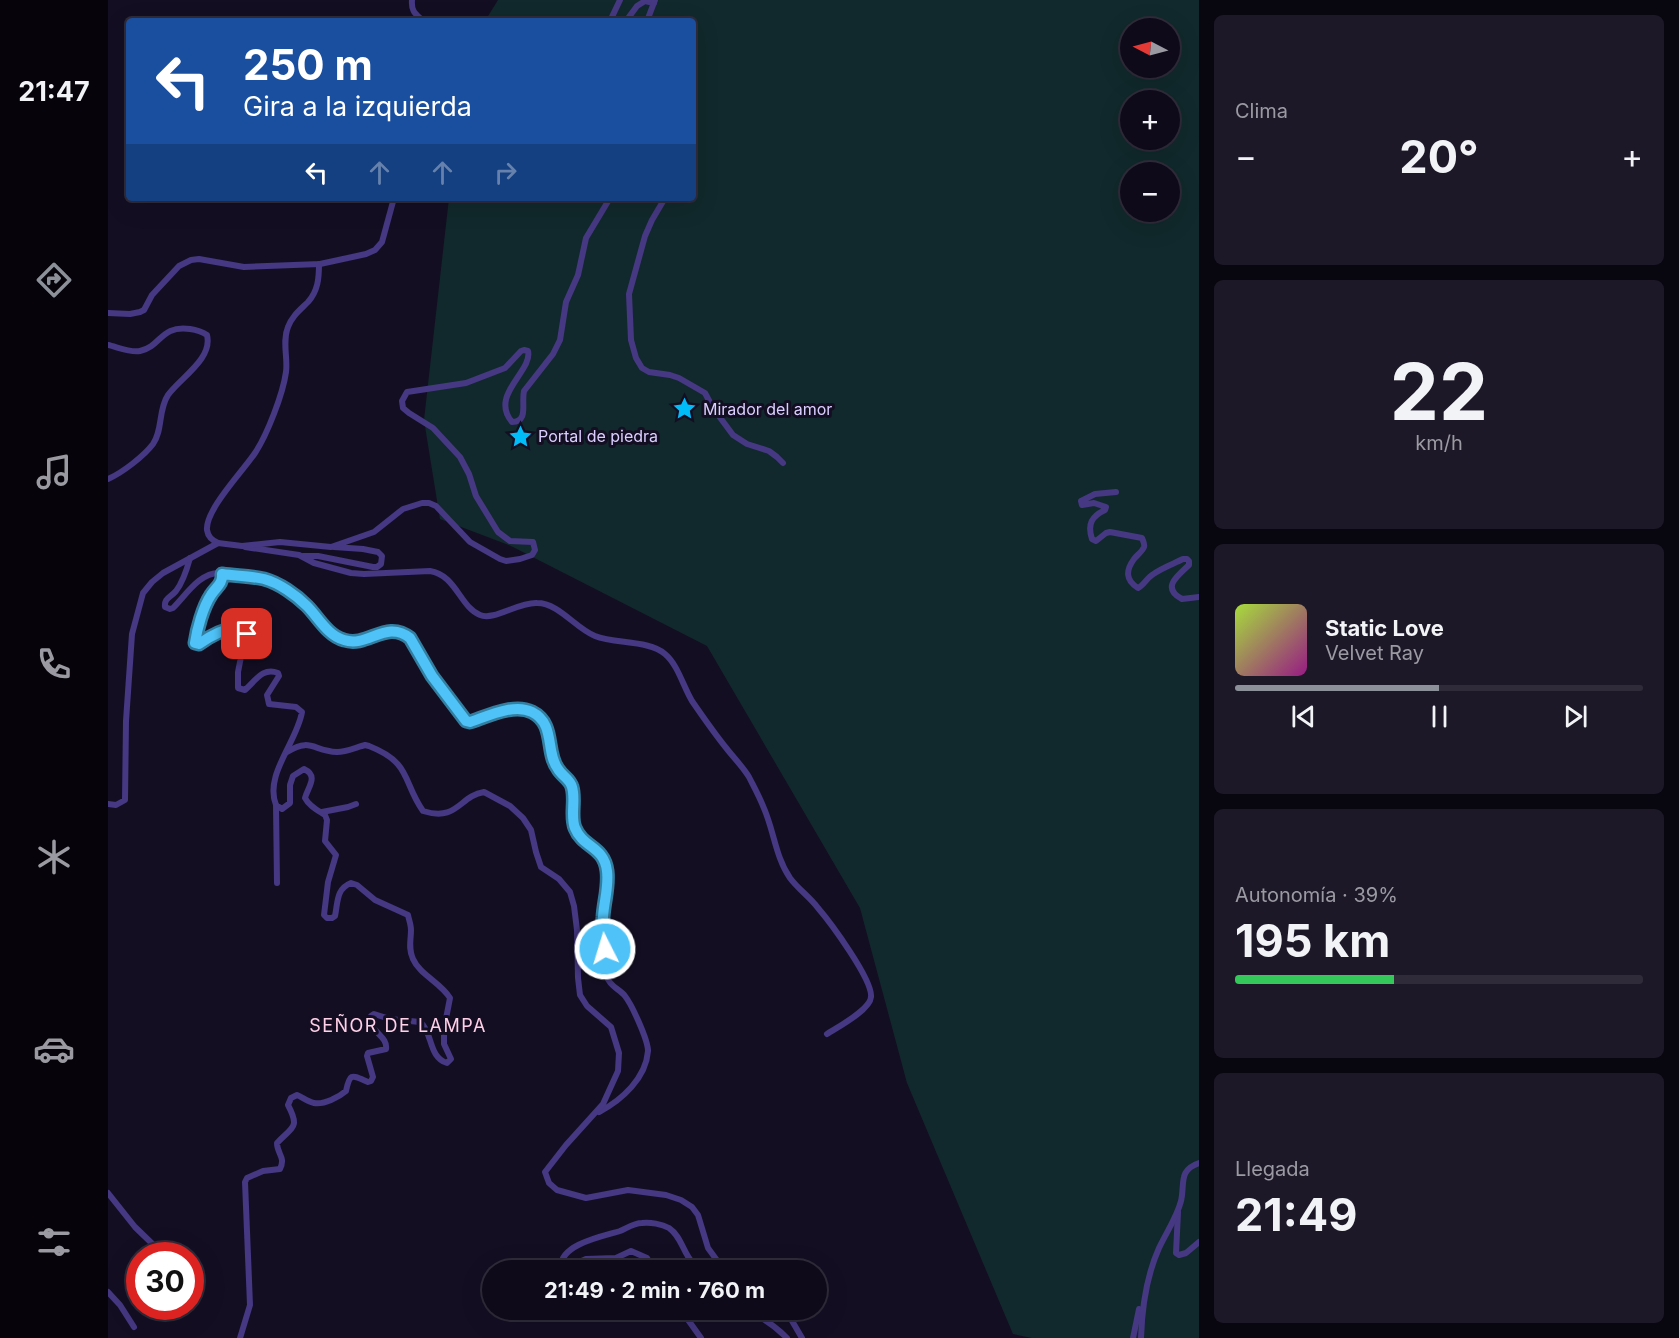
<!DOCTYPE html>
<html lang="es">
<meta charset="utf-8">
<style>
:root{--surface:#0f0a1a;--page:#1d1827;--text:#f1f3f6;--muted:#9b9aa2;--line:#2f2b39;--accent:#8c9099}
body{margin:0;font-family:Inter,sans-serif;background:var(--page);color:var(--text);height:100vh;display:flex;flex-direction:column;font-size:22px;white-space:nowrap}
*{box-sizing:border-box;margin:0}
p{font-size:20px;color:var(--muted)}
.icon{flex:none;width:33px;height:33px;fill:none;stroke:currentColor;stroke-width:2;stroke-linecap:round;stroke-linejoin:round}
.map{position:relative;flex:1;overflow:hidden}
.side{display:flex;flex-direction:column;gap:15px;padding:15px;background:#08060e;width:480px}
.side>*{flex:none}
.top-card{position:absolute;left:18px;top:18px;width:570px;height:183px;border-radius:6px;box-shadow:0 6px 24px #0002,0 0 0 2px var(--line);background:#1a4fa0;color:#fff;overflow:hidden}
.needle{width:39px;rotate:276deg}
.fabs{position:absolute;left:1012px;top:18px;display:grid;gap:12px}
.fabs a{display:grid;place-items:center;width:60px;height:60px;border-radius:50%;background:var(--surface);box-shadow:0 6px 24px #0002,0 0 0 2px var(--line);font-size:30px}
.speed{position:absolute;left:18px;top:1242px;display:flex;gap:12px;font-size:30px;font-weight:700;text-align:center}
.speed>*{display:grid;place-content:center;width:78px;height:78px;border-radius:50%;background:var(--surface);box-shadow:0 6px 24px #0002,0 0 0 2px var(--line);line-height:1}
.speed .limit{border:9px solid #d22;background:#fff;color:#111}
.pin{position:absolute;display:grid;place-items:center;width:51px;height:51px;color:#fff;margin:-26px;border-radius:12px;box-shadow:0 3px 9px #0006}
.me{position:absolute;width:66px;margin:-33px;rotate:355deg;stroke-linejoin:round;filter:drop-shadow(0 0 4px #0008)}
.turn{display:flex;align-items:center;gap:21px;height:126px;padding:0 18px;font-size:27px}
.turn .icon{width:78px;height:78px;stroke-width:2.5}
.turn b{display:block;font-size:42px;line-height:51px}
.lanes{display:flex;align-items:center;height:57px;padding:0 18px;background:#0003;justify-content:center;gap:30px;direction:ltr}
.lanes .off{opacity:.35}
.big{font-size:45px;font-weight:700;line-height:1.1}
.side .widget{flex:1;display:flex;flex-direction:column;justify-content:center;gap:9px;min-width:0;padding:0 21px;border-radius:9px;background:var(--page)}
.side .dial{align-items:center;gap:0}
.dial b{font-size:78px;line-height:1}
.song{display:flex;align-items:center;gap:18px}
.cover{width:72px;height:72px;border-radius:9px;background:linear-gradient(135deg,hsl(80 70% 55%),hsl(310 70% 35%))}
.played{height:6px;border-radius:3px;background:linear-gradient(90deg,var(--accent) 50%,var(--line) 50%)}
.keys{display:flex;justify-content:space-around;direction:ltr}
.heat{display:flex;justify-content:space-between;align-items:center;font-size:33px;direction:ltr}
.charge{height:9px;border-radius:4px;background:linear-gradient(90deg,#34c759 39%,var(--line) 0)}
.trip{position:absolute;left:374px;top:1260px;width:345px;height:60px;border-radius:30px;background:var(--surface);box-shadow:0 6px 24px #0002,0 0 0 2px var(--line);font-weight:700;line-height:60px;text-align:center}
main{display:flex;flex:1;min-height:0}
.tab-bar{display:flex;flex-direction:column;width:108px;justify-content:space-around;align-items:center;background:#06040a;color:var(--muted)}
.tab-bar .icon{width:42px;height:42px}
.tab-bar .on{color:var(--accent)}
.tab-bar b{font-size:27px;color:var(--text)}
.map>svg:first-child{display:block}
.green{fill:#11292c;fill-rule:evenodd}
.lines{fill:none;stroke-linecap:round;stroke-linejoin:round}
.minor{stroke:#463882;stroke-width:6}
.route-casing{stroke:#337fa1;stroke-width:15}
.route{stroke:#4fc3f7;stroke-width:10}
.labels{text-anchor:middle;stroke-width:6;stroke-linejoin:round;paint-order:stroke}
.poi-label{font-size:16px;fill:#dbcfff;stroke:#140e23;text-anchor:start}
.neighbourhood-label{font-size:18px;letter-spacing:1.5px;fill:#ffd1e8;stroke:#140e23}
</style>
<main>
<nav class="tab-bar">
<b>21:47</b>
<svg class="icon on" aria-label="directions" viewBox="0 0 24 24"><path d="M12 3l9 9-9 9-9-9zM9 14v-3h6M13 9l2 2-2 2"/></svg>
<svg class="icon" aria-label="music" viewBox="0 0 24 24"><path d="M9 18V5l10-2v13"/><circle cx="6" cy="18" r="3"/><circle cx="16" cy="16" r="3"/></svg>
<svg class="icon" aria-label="phone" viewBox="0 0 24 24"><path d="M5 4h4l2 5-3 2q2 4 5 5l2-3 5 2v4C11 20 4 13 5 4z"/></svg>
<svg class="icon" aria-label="climate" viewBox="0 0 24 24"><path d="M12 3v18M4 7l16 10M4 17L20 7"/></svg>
<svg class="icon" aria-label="car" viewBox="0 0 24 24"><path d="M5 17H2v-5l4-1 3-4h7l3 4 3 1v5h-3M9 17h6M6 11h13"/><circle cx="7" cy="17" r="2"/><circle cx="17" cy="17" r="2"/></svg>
<svg class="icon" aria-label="filters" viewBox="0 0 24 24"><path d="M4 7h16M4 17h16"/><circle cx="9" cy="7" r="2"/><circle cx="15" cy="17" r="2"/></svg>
</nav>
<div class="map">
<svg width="1091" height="1338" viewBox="0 0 1091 1338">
<rect width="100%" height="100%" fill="#140e23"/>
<!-- green -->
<path class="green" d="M 390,0 L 1091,0 L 1091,1338 L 924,1338 L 905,1334 L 799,1083 L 752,908 L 599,646 L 403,546 L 332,519 L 316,420 L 341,198 L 585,198 L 585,21 L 377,21 ZM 1023,28 L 1062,28 L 1062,68 L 1023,68 ZM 1023,100 L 1062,100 L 1062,140 L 1023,140 ZM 1023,172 L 1062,172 L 1062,212 L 1023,212 Z"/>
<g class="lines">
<!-- minor -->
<g class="minor">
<path d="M 304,0 C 303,12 308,14 315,21"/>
<polyline points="502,21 512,0"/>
<polyline points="518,21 529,6 537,1 546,3"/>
<polyline points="539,21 547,0"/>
<polyline points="557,198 544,220 537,236 521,294 523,340 528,358 534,368 541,372 562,375 571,378 597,393 605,408 625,435 639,444 661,451 669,457 675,463"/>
<polyline points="0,313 22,314 32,312 36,310 44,295 71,266 83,260 91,259 136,267 212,264 258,254 267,250 274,242 286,198"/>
<path d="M 0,345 C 9,347 23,353 32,351 C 54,346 52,325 82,329 C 89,330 93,331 99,335 C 105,359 72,378 60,395 C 50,410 55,430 45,444 C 36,456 14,473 0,479"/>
<path d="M 1008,492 L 987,494 L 973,501 L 974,505 L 986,503 L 998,507 L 997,510 C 984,516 979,524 984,539 L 988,541 L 998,533 L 1002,532 L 1034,538 C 1035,541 1037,544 1036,547 C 1034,552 1029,555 1026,559 C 1018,570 1017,580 1030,588 C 1036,585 1038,579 1044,575 C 1053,568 1065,564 1075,559 L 1079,559 L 1081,561 L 1081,565 C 1069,576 1053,588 1074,599 L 1091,597"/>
<path d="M 110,543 C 104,540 100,537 99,530 C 97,510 136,470 147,453 C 159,435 175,394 178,372 C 180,358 174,341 180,327 C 184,316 192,310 200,302 C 210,291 211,278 211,264"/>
<path d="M 137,547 L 191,555 L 206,563 L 243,573 L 256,574 L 322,571 C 348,575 352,607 372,615 C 386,621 410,602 429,603 C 451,603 467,628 487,636 C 507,644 541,640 557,654 C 570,665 575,686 584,701 C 595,717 606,733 619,749 C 626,758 635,767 641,777 C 646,787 651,796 655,806 C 666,830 667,856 682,878 C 690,889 702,897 710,908 C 722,922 765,980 763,997 C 762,1010 730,1027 719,1034"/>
<polyline points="195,556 210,556 265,567 269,567 273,564 274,556 270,552 255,549 226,547"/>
<path d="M 82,558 C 79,569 75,582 68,591 C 62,598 56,598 57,607 L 62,609 L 65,608 C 78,595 92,572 112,573 L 115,578 L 112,585 L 101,598 L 87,643 L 91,644 C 102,636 121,624 136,627 L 139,636 L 133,657 L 130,672 L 130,688 L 137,690 C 148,680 155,667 170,673 L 171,676 L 159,695 L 161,704 L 188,707 L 194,712 C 189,742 156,775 168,805 L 174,809 L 182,803 L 182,785 L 185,776 L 196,769 C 211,776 200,787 197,798 C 201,806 209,810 217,815 L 219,820 L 217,841 L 228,855 L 220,882 L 216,915 L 219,918 L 224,918 L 227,916 C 230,902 228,889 243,883 L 249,885 L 267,900 L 300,915 C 301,920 303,925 303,930 C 303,940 300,948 305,959 C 312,975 332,982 342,998 L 336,1029 L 336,1044 L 343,1059 L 339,1063 C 320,1057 325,1032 312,1022 L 282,1019 L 266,1014 L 263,1016 C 260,1032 280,1035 278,1049 L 260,1053 L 259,1056 L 265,1077 L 263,1081 L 260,1082 C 244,1075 242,1072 238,1091 C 231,1097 216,1105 206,1103 C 200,1102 194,1097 189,1095 L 183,1098 L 180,1105 C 192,1128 185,1126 169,1143 C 169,1154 178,1157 172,1169 L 155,1171 L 139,1178 L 137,1182 L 142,1305 L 132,1338"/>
<path d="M 114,574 C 151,578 171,579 199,606 C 210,617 220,636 236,640 C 260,648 278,619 302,638 L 324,676 L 358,721 L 362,722 C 384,715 416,699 434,721 C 436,725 439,728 441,733 C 443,741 443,751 446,759 C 449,771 459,775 464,785 C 469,798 463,813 466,826 C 471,845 493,846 499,868 C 503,885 495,901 495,918 C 494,928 497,939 497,950 C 498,958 496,969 499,977 C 502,987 512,989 517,996 C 524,1005 540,1040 540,1051 C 538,1078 514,1100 491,1112"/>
<path d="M 179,752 C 203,737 205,751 229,752 C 238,752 249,747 257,745 L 261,746 C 304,763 294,781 315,811 C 350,822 351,796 376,792 L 402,806 L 415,818 L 423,830 L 428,852 L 433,867 L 451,879 L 462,892 L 466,906 L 469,930 L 470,978 L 472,995 L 479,1006 L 503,1027 L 511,1053 L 510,1071 L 495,1104 L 458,1145 L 437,1172 L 441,1183 L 449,1190 L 478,1198 L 520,1190 L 558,1195 L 573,1200 L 584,1207 L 590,1215 L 600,1248 L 616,1270"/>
<path d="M 0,804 L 8,805 L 17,800 L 18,721 L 24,634 L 35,593 L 44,582 L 55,573 L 110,543 L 134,546 L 172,542 L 223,547 L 266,532 L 295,509 L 314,503 L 321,503 L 328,506 L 362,542 L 392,559 L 398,561 L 412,559 L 424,555 L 427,550 L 425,542 L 402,541 L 390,532 L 368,496 L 361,474 L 352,457 L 325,428 L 301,413 L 295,408 L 294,401 L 299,392 L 358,383 L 397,368 L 413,351 L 416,350 L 420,351 C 425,371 381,395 404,422 C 421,422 413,403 416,391 L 445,354 L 452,340 L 458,302 L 470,275 L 478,238 L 502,198"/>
<polyline points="168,805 169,883"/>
<polyline points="214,812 240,807 248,804"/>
<polyline points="0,1193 27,1227 57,1256"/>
<polyline points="1070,1212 1068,1253 1071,1255 1078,1253 1091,1242"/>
<path d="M 546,1270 L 539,1258 L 523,1251 L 508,1258 L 478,1259 L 456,1269 L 453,1267 C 452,1244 496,1236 512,1231 C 519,1228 526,1223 534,1223 C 542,1222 554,1224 561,1228 C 573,1236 575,1252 584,1262 C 587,1265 592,1268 595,1270"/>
<polyline points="0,1292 12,1305 26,1327"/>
<polyline points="573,1310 593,1338"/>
<path d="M 638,1310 C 654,1317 666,1325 679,1338"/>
<polyline points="675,1310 680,1314 694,1338"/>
<polyline points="1025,1338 1031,1309"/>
<path d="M 1033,1338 C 1034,1306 1038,1277 1051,1248 C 1058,1233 1069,1217 1073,1201 C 1077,1184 1070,1170 1091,1163"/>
</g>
</g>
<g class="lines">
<defs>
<path id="route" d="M 139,634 L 137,628 L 132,626 C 117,629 103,635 91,644 L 87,643 C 89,629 95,607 103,595 C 108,587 115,584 114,574 C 128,576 143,576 156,579 C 171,583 188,595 199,606 C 210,617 220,636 236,640 C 260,648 278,619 302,638 L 324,676 L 358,721 L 362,722 C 380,716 406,703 424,712 C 448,724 437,752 450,769 C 454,776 462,779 464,787 C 468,800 462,816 467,828 C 475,848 496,846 499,871 C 501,887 496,901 495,917 C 494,927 496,939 497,949"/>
</defs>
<!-- route casing -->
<use href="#route" class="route-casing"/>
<!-- route -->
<use href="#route" class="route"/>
</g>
<!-- icons -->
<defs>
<symbol id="sight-bare" viewBox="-9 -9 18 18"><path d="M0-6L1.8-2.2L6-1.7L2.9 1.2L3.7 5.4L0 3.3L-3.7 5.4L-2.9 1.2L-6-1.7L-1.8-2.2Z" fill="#00bdfa" stroke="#140e23" stroke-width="2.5" paint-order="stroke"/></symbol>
</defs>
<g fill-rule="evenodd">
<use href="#sight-bare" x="560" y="392" width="33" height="33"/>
<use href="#sight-bare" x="396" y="420" width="33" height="33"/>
</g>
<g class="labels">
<!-- poi labels -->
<g class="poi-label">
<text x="595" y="415">Mirador del amor</text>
<text x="430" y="442">Portal de piedra</text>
</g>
<!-- neighbourhood labels -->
<g class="neighbourhood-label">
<text x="290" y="1032">SEÑOR DE LAMPA</text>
</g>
</g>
</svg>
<div class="fabs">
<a><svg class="needle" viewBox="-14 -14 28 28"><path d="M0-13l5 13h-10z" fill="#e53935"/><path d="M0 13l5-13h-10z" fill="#9b9aa2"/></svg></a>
<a>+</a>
<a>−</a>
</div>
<div class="speed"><div class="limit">30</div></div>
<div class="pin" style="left:139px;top:634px;background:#d93025"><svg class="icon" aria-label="arrive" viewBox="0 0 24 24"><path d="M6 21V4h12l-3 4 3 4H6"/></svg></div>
<svg class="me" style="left:497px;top:949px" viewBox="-20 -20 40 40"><circle r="17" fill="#4fc3f7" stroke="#fff" stroke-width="3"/><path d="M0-11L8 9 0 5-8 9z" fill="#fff"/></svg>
<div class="trip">21:49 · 2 min · 760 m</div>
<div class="top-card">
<div class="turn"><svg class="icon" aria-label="left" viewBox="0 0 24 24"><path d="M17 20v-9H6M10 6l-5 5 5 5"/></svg><div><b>250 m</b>Gira a la izquierda</div></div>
<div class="lanes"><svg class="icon" aria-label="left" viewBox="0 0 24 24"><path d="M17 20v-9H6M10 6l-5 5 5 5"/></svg><svg class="icon off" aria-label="ahead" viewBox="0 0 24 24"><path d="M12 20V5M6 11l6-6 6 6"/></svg><svg class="icon off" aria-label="ahead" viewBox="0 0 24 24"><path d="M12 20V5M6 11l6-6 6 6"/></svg><svg class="icon off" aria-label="right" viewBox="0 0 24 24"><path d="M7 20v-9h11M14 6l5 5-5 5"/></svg></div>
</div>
</div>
<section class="side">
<div class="widget"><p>Clima</p>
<div class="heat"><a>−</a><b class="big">20°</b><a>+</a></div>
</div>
<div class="widget dial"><b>22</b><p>km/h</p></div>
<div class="widget">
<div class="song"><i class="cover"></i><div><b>Static Love</b><p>Velvet Ray</p></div></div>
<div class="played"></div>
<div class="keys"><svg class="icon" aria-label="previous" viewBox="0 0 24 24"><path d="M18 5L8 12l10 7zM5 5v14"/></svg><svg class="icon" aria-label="pause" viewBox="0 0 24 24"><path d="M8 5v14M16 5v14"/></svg><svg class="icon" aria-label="next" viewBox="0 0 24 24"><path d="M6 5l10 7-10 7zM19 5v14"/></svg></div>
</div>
<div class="widget"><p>Autonomía · 39%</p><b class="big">195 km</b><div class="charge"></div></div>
<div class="widget"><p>Llegada</p><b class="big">21:49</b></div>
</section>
</main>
